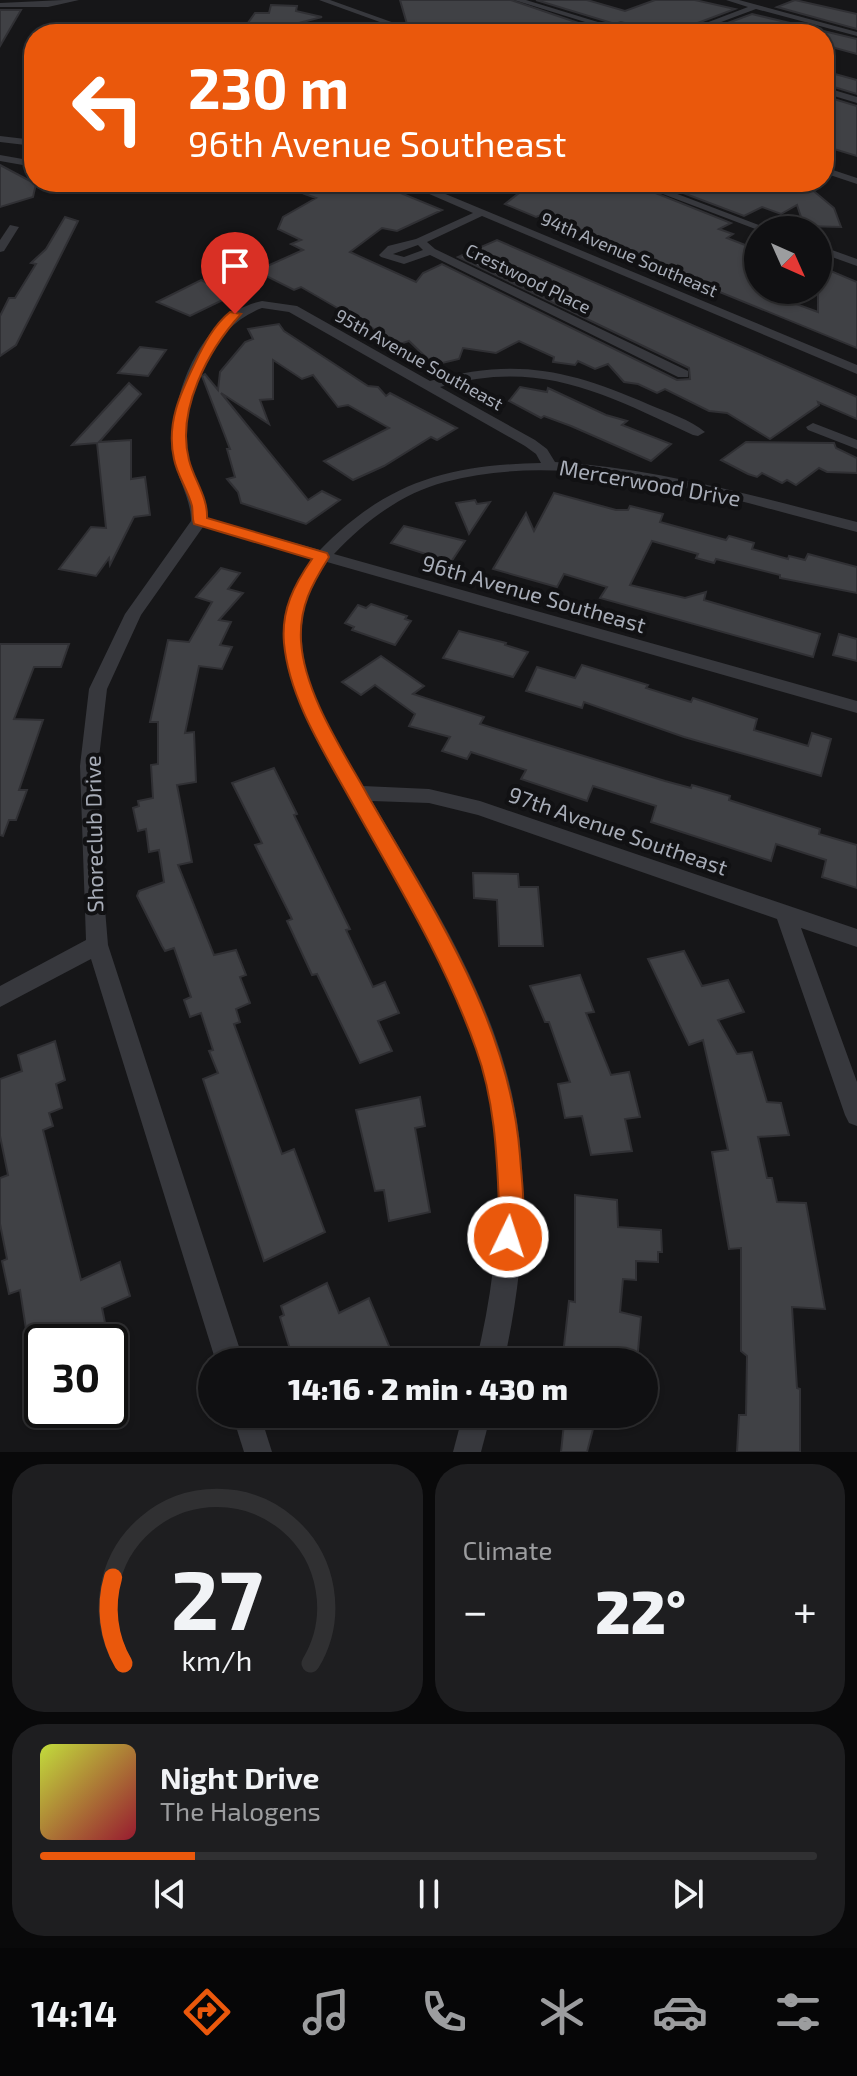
<!DOCTYPE html>
<meta charset="utf-8">
<style>
:root{--surface:#101012;--page:#1e1e20;--text:#f1f3f6;--muted:#9c9d9f;--line:#303032;--accent:#ea580c}
body{margin:0;font-family:"Exo 2",sans-serif;background:var(--page);color:var(--text);height:100vh;display:flex;flex-direction:column;font-size:30px;white-space:nowrap}
*{box-sizing:border-box;margin:0}
p{font-size:26px;color:var(--muted)}
.icon{flex:none;width:44px;height:44px;fill:none;stroke:currentColor;stroke-width:2;stroke-linecap:round;stroke-linejoin:round}
.map{position:relative;height:1452px;overflow:hidden}
.drawer{display:flex;flex-direction:column;gap:12px;padding:12px;background:#09090a;flex:1}
.drawer>*{flex:none}
.hud{position:absolute;left:24px;top:24px;width:810px;height:168px;border-radius:32px;box-shadow:0 2px 6px #0004,0 0 0 2px var(--line);background:#ea580c;color:#fff;overflow:hidden}
.needle{width:52px;rotate:135deg}
.fabs{position:absolute;left:744px;top:216px;display:grid;gap:16px}
.fabs a{display:grid;place-items:center;width:88px;height:88px;border-radius:50%;background:var(--surface);box-shadow:0 2px 6px #0004,0 0 0 2px var(--line);font-size:40px}
.speed{position:absolute;left:24px;top:1324px;display:flex;gap:16px;font-size:40px;font-weight:700;text-align:center}
.speed>*{display:grid;place-content:center;width:104px;height:104px;border-radius:50%;background:var(--surface);box-shadow:0 2px 6px #0004,0 0 0 2px var(--line);line-height:1}
.speed .limit{border:4px solid #111;border-radius:12px;background:#fff;color:#111}
.pin{position:absolute;display:grid;place-items:center;width:68px;height:68px;color:#fff;margin:-82px -34px;border-radius:50% 50% 50% 0;rotate:-45deg;box-shadow:0 0 8px #0007}
.pin .icon{rotate:45deg}
.me{position:absolute;width:88px;margin:-44px;rotate:4deg;stroke-linejoin:round;filter:drop-shadow(0 0 6px #0008)}
.turn{display:flex;align-items:center;gap:28px;height:168px;padding:0 32px;font-size:36px}
.turn .icon{width:104px;height:104px;stroke-width:2.5}
.turn b{display:block;font-size:56px;line-height:68px}
.big{font-size:60px;font-weight:800;line-height:1.1}
.drawer .widget{flex:1;display:flex;flex-direction:column;justify-content:center;gap:12px;min-width:0;padding:0 28px;border-radius:32px;background:var(--page)}
.drawer .dial{align-items:center;gap:0}
.dial svg{height:208px;overflow:visible;fill:none;stroke:var(--line);stroke-width:7;stroke-linecap:round;text-anchor:middle}
.dial text{fill:var(--text);stroke:none}
.song{display:flex;align-items:center;gap:24px}
.cover{width:96px;height:96px;border-radius:12px;background:linear-gradient(135deg,hsl(70 70% 55%),hsl(350 70% 35%))}
.played{height:8px;border-radius:4px;background:linear-gradient(90deg,var(--accent) 20%,var(--line) 20%)}
.keys{display:flex;justify-content:space-around;direction:ltr}
.heat{display:flex;justify-content:space-between;align-items:center;font-size:44px;direction:ltr}
.drawer .tiles{flex:1;display:grid;gap:12px;grid-template-columns:1fr 1fr}
.widget:last-child{grid-column:span 2}
.trip{position:absolute;left:198px;top:1348px;width:460px;height:80px;border-radius:40px;background:var(--surface);box-shadow:0 2px 6px #0004,0 0 0 2px var(--line);font-weight:800;line-height:80px;text-align:center}
.tab-bar{display:flex;height:128px;justify-content:space-around;align-items:center;background:#060607;color:var(--muted)}
.tab-bar .icon{width:56px;height:56px}
.tab-bar .current{color:var(--accent)}
.tab-bar b{font-size:36px;color:var(--text)}
.map>svg:first-child{display:block}
.building{fill:#404145;stroke:#303034;stroke-width:2}
.lines{fill:none;stroke-linecap:round;stroke-linejoin:round}
.minor{fill:#37383d;fill-rule:evenodd}
.route{fill:#ea580c;stroke:#983908;stroke-width:2}
.labels{text-anchor:middle;stroke-width:8;stroke-linejoin:round;paint-order:stroke}
.far-street-label{font-size:18px;fill:#a8adb8;stroke:#111113}
.street-label{font-size:22px;fill:#a8adb8;stroke:#111113}
</style>
<div class="map">
<svg width="857" height="1452" viewBox="0 0 857 1452">
<rect width="100%" height="100%" fill="#161618"/>
<!-- building -->
<g class="building">
<polygon points="400,0 511,0 599,30 587,34 428,34 407,24"/>
<polygon points="536,0 587,0 625,11 655,0 695,0 735,9 687,27 674,24 654,31 621,22 615,24"/>
<polygon points="795,0 857,14 857,29 777,7"/>
<polygon points="271,5 297,6 296,11 322,17 264,32 240,34 255,13 269,13"/>
<polygon points="0,10 21,10 0,46"/>
<polygon points="752,14 857,39 857,54 824,45 824,34 703,32"/>
<polygon points="824,71 857,80 857,94 824,84"/>
<polygon points="824,96 857,106 857,156 824,146"/>
<polygon points="0,165 36,184 33,197 0,207"/>
<polygon points="330,182 374,182 442,210 397,231 382,228 350,252 416,282 423,273 442,264 677,380 690,379 689,368 458,257 497,240 857,397 857,419 818,402 819,405 770,439 727,413 709,411 665,389 657,393 638,384 624,382 608,364 595,369 578,361 575,365 553,362 554,357 519,341 496,353 463,348 459,359 434,365 409,341 400,344 301,287 294,290 256,271 303,250 291,244 301,240 278,229 283,217 316,198 305,194"/>
<polygon points="533,182 628,182 731,223 719,229 733,234 727,238 758,250 758,290 818,312 818,278 831,271 857,282 857,348 585,237 591,234 543,214 536,217 505,204"/>
<polygon points="654,182 803,182 834,208 841,227 804,226 797,205 781,214 762,207 744,216"/>
<polygon points="65,217 78,221 16,345 0,356 0,316 9,298 15,298 36,264 31,263 46,249"/>
<polygon points="201,280 233,295 190,316 157,302"/>
<polygon points="279,324 284,331 368,386 378,387 386,396 390,393 457,428 437,440 431,437 384,466 353,480 324,461 389,428 348,405 338,407 313,375 302,379 273,360 273,399 260,400 269,424 221,393 308,500 322,491 340,500 306,524 241,503 238,492 227,479 235,477 227,449 230,449 202,376 205,374 218,390 220,372 245,342 253,339 248,329"/>
<polygon points="140,347 166,350 148,376 118,373"/>
<polygon points="129,383 141,394 99,442 131,440 131,479 145,477 150,515 134,517 110,565 109,558 96,576 59,569 91,527 106,528 97,443 72,445"/>
<polygon points="520,387 547,392 548,388 606,415 627,421 622,425 671,444 651,461 571,426 544,416 541,418 509,401"/>
<polygon points="746,442 834,443 836,448 857,458 857,473 827,472 819,468 796,485 787,480 782,483 762,473 757,477 748,474 721,460"/>
<polygon points="554,493 616,510 628,510 630,506 663,514 660,522 726,540 729,536 754,543 752,549 788,559 789,556 805,560 808,554 857,567 857,593 780,578 780,575 716,559 714,563 696,558 698,554 652,541 630,585 685,598 706,592 704,600 820,634 813,657 600,598 607,587 564,574 557,587 493,569 526,513 534,531"/>
<polygon points="475,500 477,504 490,502 469,534 456,503"/>
<polygon points="404,526 465,541 451,562 391,543"/>
<polygon points="221,568 240,573 228,589 243,593 219,620 231,622 220,645 232,647 222,669 199,666 185,733 194,732 196,782 177,785 192,862 178,865 214,955 236,950 246,975 240,977 250,1003 236,1009 240,1022 234,1024 282,1154 294,1149 325,1232 264,1261 203,1079 218,1073 209,1051 213,1050 201,1013 190,1017 184,1000 191,997 174,948 165,951 162,946 137,896 139,891 164,882 159,850 149,852 146,829 138,831 133,808 139,806 138,801 153,798 151,765 158,764 158,722 150,722 168,640 189,642 212,602 196,597"/>
<polygon points="371,604 407,616 405,619 411,621 395,645 352,630 354,627 345,623 358,605 366,608"/>
<polygon points="459,631 506,643 505,645 528,652 513,677 443,658"/>
<polygon points="839,634 857,639 857,661 833,655"/>
<polygon points="0,644 69,644 61,667 34,667 14,719 43,720 19,790 27,790 16,820 9,820 3,836 0,835"/>
<polygon points="381,656 424,686 413,694 484,717 480,724 665,781 691,788 692,785 730,796 729,800 820,829 819,834 857,845 857,888 822,877 826,860 776,844 771,861 651,822 656,806 593,786 587,801 521,779 526,770 471,752 467,759 442,751 450,737 409,726 415,714 375,685 361,695 342,682"/>
<polygon points="582,665 648,685 646,688 691,702 693,698 757,719 754,730 808,746 812,733 831,739 821,776 684,737 584,702 582,708 526,691 537,667 575,678"/>
<polygon points="274,768 297,814 294,815 350,929 346,930 373,987 385,982 399,1013 378,1021 392,1051 360,1063 317,974 312,975 287,921 292,919 255,845 262,843 232,783"/>
<polygon points="473,873 518,874 519,887 538,887 543,946 499,946 497,900 474,898"/>
<polygon points="684,951 702,986 728,980 744,1012 718,1020 737,1054 752,1052 767,1102 781,1103 789,1135 758,1137 767,1178 772,1178 777,1202 806,1203 825,1309 792,1307 797,1388 800,1389 800,1452 737,1452 739,1415 746,1415 747,1356 741,1351 741,1248 729,1249 712,1152 728,1150 703,1040 689,1045 648,959"/>
<polygon points="580,975 594,1012 586,1013 611,1075 629,1072 640,1117 625,1119 632,1151 591,1155 582,1116 565,1118 558,1084 570,1082 549,1022 545,1022 530,986"/>
<polygon points="55,1041 65,1080 56,1084 62,1108 49,1113 53,1126 43,1130 81,1280 120,1262 130,1296 102,1308 109,1342 28,1342 20,1290 9,1294 2,1261 7,1259 0,1224 0,1178 8,1175 0,1136 0,1079 22,1071 18,1055"/>
<polygon points="420,1097 425,1126 415,1128 430,1212 389,1221 384,1190 375,1191 356,1110"/>
<polygon points="575,1195 617,1200 618,1227 661,1230 662,1252 658,1252 658,1262 636,1261 636,1280 623,1279 620,1312 641,1317 637,1362 571,1362 572,1358 563,1355 569,1301 575,1302"/>
<polygon points="327,1283 339,1313 369,1298 392,1353 374,1362 294,1362 280,1317 284,1315 281,1306"/>
<polygon points="565,1414 597,1414 587,1452 561,1452"/>
</g>
<g class="lines">
<!-- minor -->
<g class="minor">
<polygon points="63,0 79,0 48,7 0,7 0,3"/>
<polygon points="319,0 330,0 425,34 413,34"/>
<polygon points="514,0 526,0 637,34 624,34"/>
<polygon points="726,0 739,0 857,32 857,36 756,9 689,34 677,34 748,7"/>
<polygon points="824,87 857,97 857,103 824,93"/>
<polygon points="0,136 34,140 34,146 0,142"/>
<polygon points="0,155 34,161 34,167 0,161"/>
<polygon points="824,167 857,178 857,184 824,173"/>
<polygon points="631,182 646,182 772,230 758,230"/>
<path d="M 431,188 L 857,365 L 857,374 L 482,216 L 427,242 L 435,249 L 688,371 L 688,377 L 678,377 L 430,255 L 404,264 L 381,257 L 379,255 L 388,246 L 416,239 L 473,213 L 427,193 L 427,189 ZM 418,245 L 423,250 L 404,257 L 393,254 Z"/>
<polygon points="10,225 19,227 4,251 0,252 0,240"/>
<polygon points="818,245 857,259 857,266 818,252"/>
<path d="M 262,301 L 297,306 L 430,381 C 516,357 570,370 650,405 C 667,412 691,420 705,432 L 698,436 L 693,435 C 605,394 540,358 440,387 L 535,440 L 547,449 L 555,462 C 658,468 757,497 857,522 L 857,532 C 729,499 576,447 445,482 C 402,493 364,522 334,554 L 857,701 L 857,713 L 327,562 C 270,637 322,718 363,786 L 429,789 L 480,801 L 857,929 L 857,947 L 801,928 L 857,1082 L 857,1126 L 849,1123 L 845,1115 L 777,919 L 478,815 L 429,803 L 372,801 C 421,885 478,972 505,1067 C 533,1162 525,1266 504,1362 L 476,1362 C 499,1267 508,1164 482,1068 C 458,978 405,893 359,813 C 330,763 295,712 286,654 C 280,619 292,586 313,558 L 203,527 L 141,615 L 107,689 L 98,766 L 101,861 L 108,945 L 244,1362 L 216,1362 L 91,959 L 0,1007 L 0,986 L 86,940 L 80,766 L 89,689 L 125,614 L 191,521 C 191,497 176,478 174,455 C 168,399 200,313 262,301 ZM 262,308 L 289,312 L 525,446 L 536,454 L 541,463 C 448,465 386,482 320,550 L 206,518 C 206,497 192,480 189,459 C 179,404 207,328 262,308 Z"/>
<polygon points="813,423 857,440 857,449 808,430 806,427"/>
<polygon points="232,1414 260,1414 272,1452 244,1452"/>
<polygon points="463,1414 491,1414 481,1452 453,1452"/>
</g>
</g>
<!-- route -->
<path class="route" d="M 230,312 L 241,314 C 208,350 176,410 189,460 C 194,480 208,497 207,518 L 327,553 L 329,557 C 312,584 299,607 301,641 C 304,693 343,751 368,796 C 433,909 510,1023 520,1156 C 522,1186 528,1218 517,1246 L 508,1250 L 499,1246 C 493,1232 499,1219 499,1205 C 497,1153 494,1098 476,1049 C 445,961 395,880 350,799 C 324,752 289,698 284,643 C 281,610 294,585 312,559 L 194,524 C 192,518 193,513 192,506 C 188,490 177,475 174,459 C 166,424 180,394 195,363 C 204,344 214,325 230,312 Z"/>
<g class="labels">
<!-- far-street labels -->
<g class="far-street-label">
<text transform="translate(629 255) rotate(23)" y="6">94th Avenue Southeast</text>
<text transform="translate(528 279) rotate(26)" y="6">Crestwood Place</text>
<text transform="translate(419 360) rotate(29)" y="6">95th Avenue Southeast</text>
</g>
<!-- street labels -->
<g class="street-label">
<text transform="translate(650 483) rotate(10)" y="8">Mercerwood Drive</text>
<text transform="translate(534 594) rotate(16)" y="8">96th Avenue Southeast</text>
<text transform="translate(618 831) rotate(19)" y="8">97th Avenue Southeast</text>
<text transform="translate(94 834) rotate(-91)" y="8">Shoreclub Drive</text>
</g>
</g>
</svg>
<div class="fabs">
<a><svg class="needle" viewBox="-14 -14 28 28"><path d="M0-13l5 13h-10z" fill="#e53935"/><path d="M0 13l5-13h-10z" fill="#9c9d9f"/></svg></a>
</div>
<div class="speed"><div class="limit">30</div></div>
<div class="pin" style="left:235px;top:314px;background:#d93025"><svg class="icon" aria-label="arrive" viewBox="0 0 24 24"><path d="M6 21V4h12l-3 4 3 4H6"/></svg></div>
<svg class="me" style="left:508px;top:1237px" viewBox="-20 -20 40 40"><circle r="17" fill="#ea580c" stroke="#fff" stroke-width="3"/><path d="M0-11L8 9 0 5-8 9z" fill="#fff"/></svg>
<div class="trip">14:16 · 2 min · 430 m</div>
<div class="hud">
<div class="turn"><svg class="icon" aria-label="left" viewBox="0 0 24 24"><path d="M17 20v-9H6M10 6l-5 5 5 5"/></svg><div><b>230 m</b>96th Avenue Southeast</div></div>
</div>
</div>
<section class="drawer">
<div class="tiles">
<div class="widget dial"><svg viewBox="0 0 100 80">
<path d="M14 69A42 42 0 1 1 86 69"/>
<path d="M14 69A42 42 0 0 1 10 36" stroke="#ea580c"/>
<text x="50" y="56" font-size="32" font-weight="700">27</text>
<text x="50" y="72" font-size="11">km/h</text>
</svg></div>
<div class="widget"><p>Climate</p>
<div class="heat"><a>−</a><b class="big">22°</b><a>+</a></div>
</div>
<div class="widget">
<div class="song"><i class="cover"></i><div><b>Night Drive</b><p>The Halogens</p></div></div>
<div class="played"></div>
<div class="keys"><svg class="icon" aria-label="previous" viewBox="0 0 24 24"><path d="M18 5L8 12l10 7zM5 5v14"/></svg><svg class="icon" aria-label="pause" viewBox="0 0 24 24"><path d="M8 5v14M16 5v14"/></svg><svg class="icon" aria-label="next" viewBox="0 0 24 24"><path d="M6 5l10 7-10 7zM19 5v14"/></svg></div>
</div>
</div>
</section>
<nav class="tab-bar">
<b>14:14</b>
<svg class="icon current" aria-label="directions" viewBox="0 0 24 24"><path d="M12 3l9 9-9 9-9-9zM9 14v-3h6M13 9l2 2-2 2"/></svg>
<svg class="icon" aria-label="music" viewBox="0 0 24 24"><path d="M9 18V5l10-2v13"/><circle cx="6" cy="18" r="3"/><circle cx="16" cy="16" r="3"/></svg>
<svg class="icon" aria-label="phone" viewBox="0 0 24 24"><path d="M5 4h4l2 5-3 2q2 4 5 5l2-3 5 2v4C11 20 4 13 5 4z"/></svg>
<svg class="icon" aria-label="climate" viewBox="0 0 24 24"><path d="M12 3v18M4 7l16 10M4 17L20 7"/></svg>
<svg class="icon" aria-label="car" viewBox="0 0 24 24"><path d="M5 17H2v-5l4-1 3-4h7l3 4 3 1v5h-3M9 17h6M6 11h13"/><circle cx="7" cy="17" r="2"/><circle cx="17" cy="17" r="2"/></svg>
<svg class="icon" aria-label="filters" viewBox="0 0 24 24"><path d="M4 7h16M4 17h16"/><circle cx="9" cy="7" r="2"/><circle cx="15" cy="17" r="2"/></svg>
</nav>
